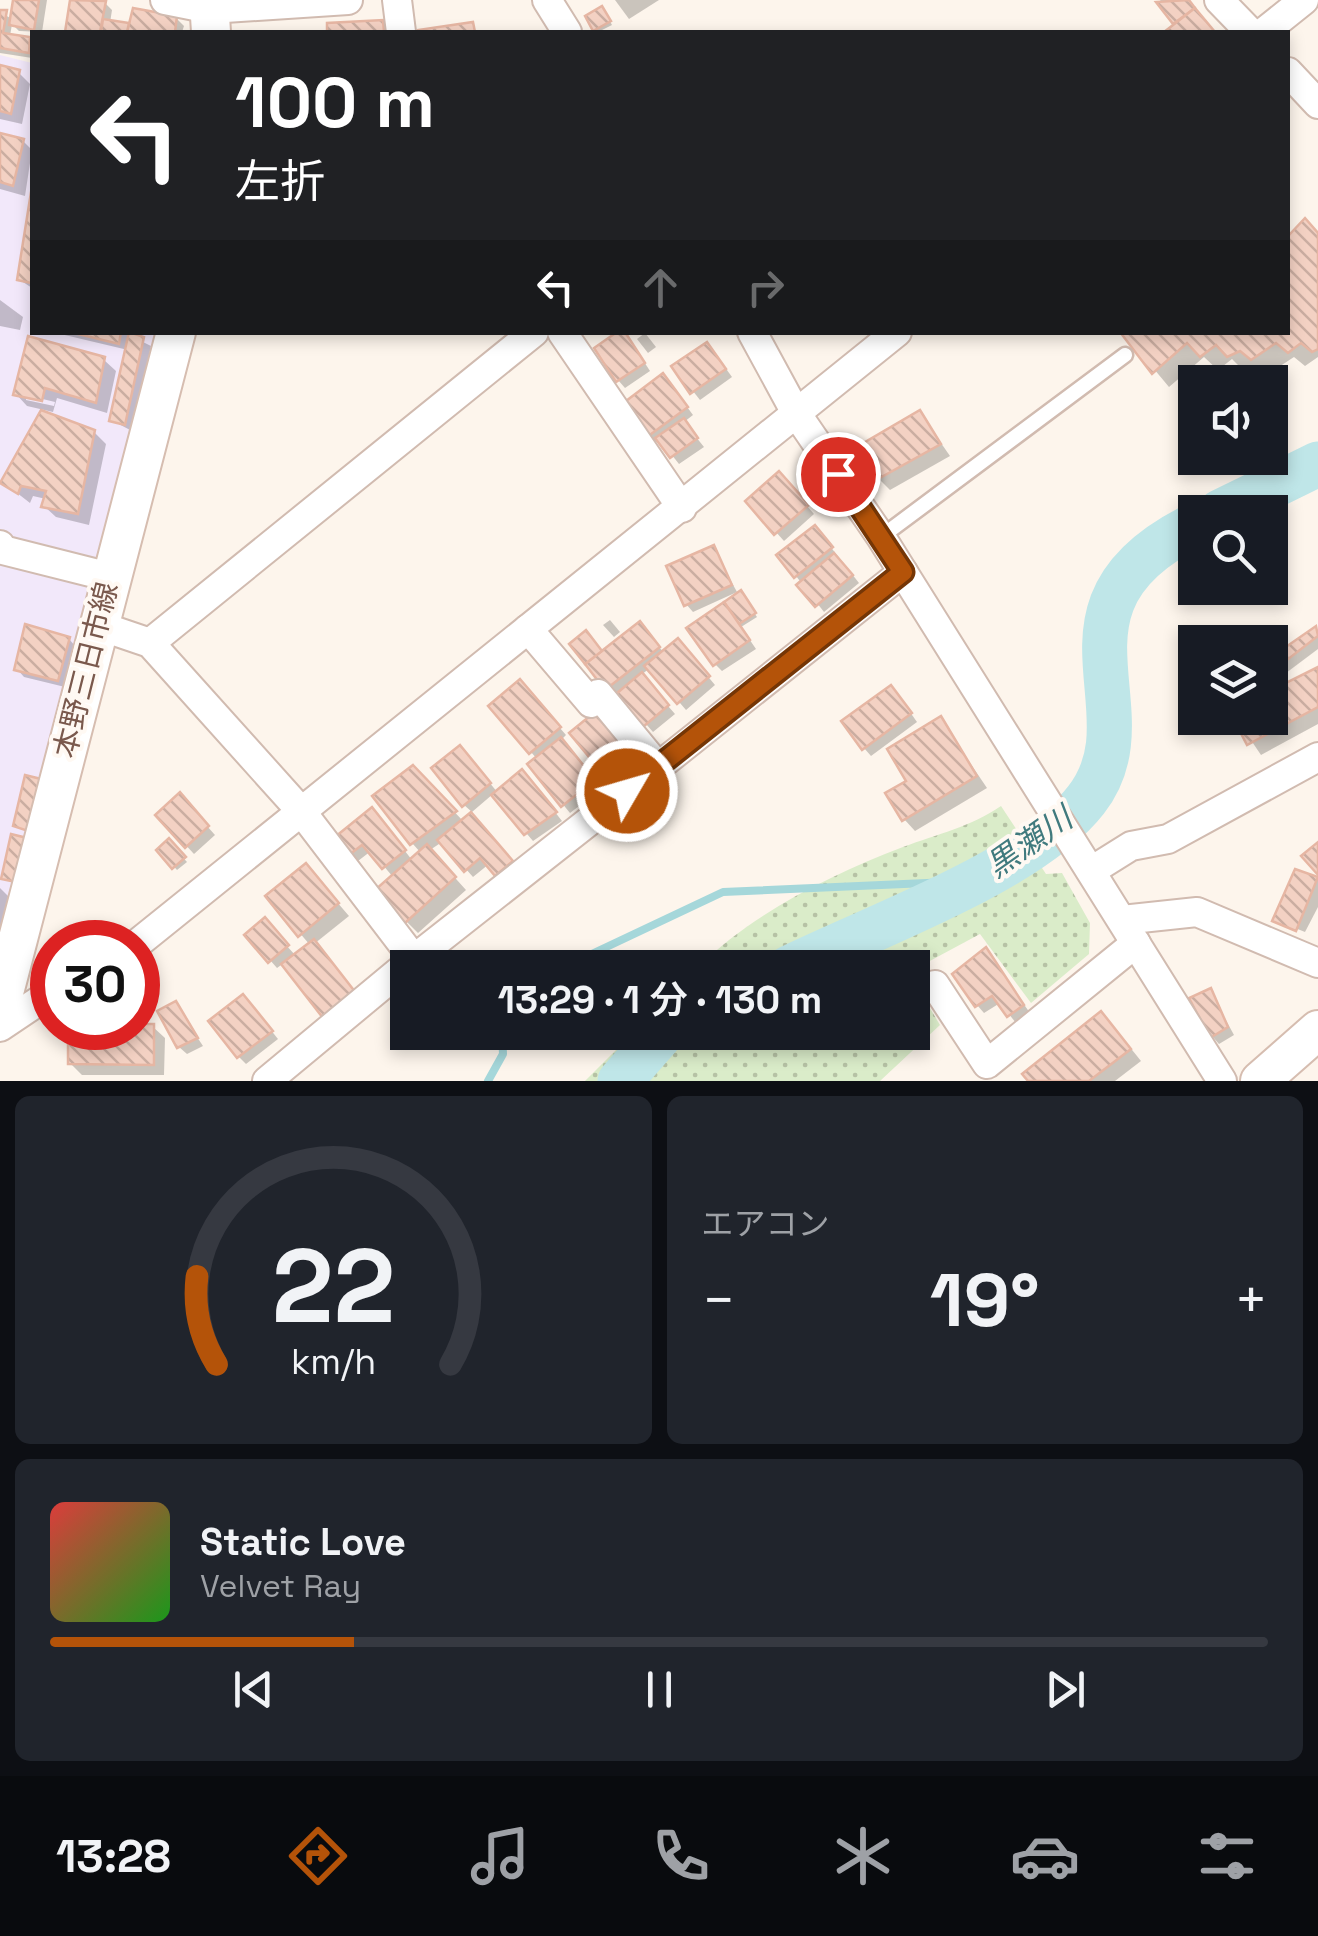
<!DOCTYPE html>
<html lang="ja">
<meta charset="utf-8">
<style>
:root{--surface:#171b24;--page:#20242c;--text:#f1f3f6;--muted:#9ea1a6;--line:#363941;--accent:#b45309}
body{margin:0;font-family:"Space Grotesk","Noto Sans JP",sans-serif;background:var(--page);color:var(--text);height:100vh;display:flex;flex-direction:column;font-size:38px;white-space:nowrap}
*{box-sizing:border-box;margin:0}
p{font-size:32px;color:var(--muted)}
.icon{flex:none;width:55px;height:55px;fill:none;stroke:currentColor;stroke-width:2;stroke-linecap:round;stroke-linejoin:round}
.map{position:relative;height:1081px;overflow:hidden}
.side{display:flex;flex-direction:column;gap:15px;padding:15px;background:#0d0f14;flex:1}
.side>*{flex:none}
.top-card{position:absolute;left:30px;top:30px;width:1260px;height:305px;border-radius:0px;box-shadow:0 5px 15px #0003;background:#202124;color:#fff;overflow:hidden}
.fabs{position:absolute;left:1178px;top:365px;display:grid;gap:20px}
.fabs a{display:grid;place-items:center;width:110px;height:110px;border-radius:0px;background:var(--surface);box-shadow:0 5px 15px #0003;font-size:50px}
.speed{position:absolute;left:30px;top:920px;display:flex;gap:20px;font-size:50px;font-weight:700;text-align:center}
.speed>*{display:grid;place-content:center;width:130px;height:130px;border-radius:50%;background:var(--surface);box-shadow:0 5px 15px #0003;line-height:1}
.speed .limit{border:15px solid #d22;background:#fff;color:#111}
.pin{position:absolute;display:grid;place-items:center;width:85px;height:85px;color:#fff;margin:-42px;border:5px solid #fff;border-radius:50%;box-shadow:0 2px 10px #0007}
.me{position:absolute;width:110px;margin:-55px;rotate:52deg;stroke-linejoin:round;filter:drop-shadow(0 0 8px #0008)}
.turn{display:flex;align-items:center;gap:35px;height:210px;padding:0 40px;font-size:45px}
.turn .icon{width:130px;height:130px;stroke-width:2.5}
.turn b{display:block;font-size:70px;line-height:85px}
.lanes{display:flex;align-items:center;height:95px;padding:0 40px;background:#0003;justify-content:center;gap:50px;direction:ltr}
.lanes .off{opacity:.35}
.big{font-size:75px;font-weight:600;line-height:1.1}
.side .widget{flex:1;display:flex;flex-direction:column;justify-content:center;gap:15px;min-width:0;padding:0 35px;border-radius:15px;background:var(--page)}
.side .dial{align-items:center;gap:0}
.dial svg{height:260px;overflow:visible;fill:none;stroke:var(--line);stroke-width:7;stroke-linecap:round;text-anchor:middle}
.dial text{fill:var(--text);stroke:none}
.song{display:flex;align-items:center;gap:30px}
.cover{width:120px;height:120px;border-radius:15px;background:linear-gradient(135deg,hsl(0 70% 55%),hsl(120 70% 35%))}
.played{height:10px;border-radius:5px;background:linear-gradient(90deg,var(--accent) 25%,var(--line) 25%)}
.keys{display:flex;justify-content:space-around;direction:ltr}
.heat{display:flex;justify-content:space-between;align-items:center;font-size:55px;direction:ltr}
.side .tiles{flex:1;display:grid;gap:15px;grid-template-columns:1fr 1fr}
.widget:last-child{grid-column:span 2}
.trip{position:absolute;left:390px;top:950px;width:540px;height:100px;border-radius:0px;background:var(--surface);box-shadow:0 5px 15px #0003;font-weight:600;line-height:100px;text-align:center}
.dock{display:flex;height:160px;justify-content:space-around;align-items:center;background:#090b0e;color:var(--muted)}
.dock .icon{width:70px;height:70px}
.dock .current{color:var(--accent)}
.dock b{font-size:45px;color:var(--text)}
.map>svg:first-child{display:block}
.education{fill:#f2e8fa}
.grass{fill:url(#grass-dots)}
.shadow{fill:#0003;fill-rule:evenodd}
.lines{fill:none;stroke-linecap:round;stroke-linejoin:round}
.stream{stroke:#a5d7da;stroke-width:8}
.river{stroke:#bfe6e8;stroke-width:45}
.building{fill:url(#building-back-hatch);stroke:#e6b6a3;stroke-width:2.5}
.lane-casing{stroke:#d1bbb0;stroke-width:19}
.street-casing{stroke:#d1bbb0;stroke-width:32}
.secondary-casing{stroke:#d6bdb0;stroke-width:42}
.lane{stroke:#fff;stroke-width:14}
.street{stroke:#fff;stroke-width:28}
.secondary{stroke:#fff;stroke-width:38}
.route-casing{stroke:#753606;stroke-width:25}
.route{stroke:#b45309;stroke-width:18}
.labels{text-anchor:middle;stroke-width:8;stroke-linejoin:round;paint-order:stroke}
.street-label{font-size:30px;fill:#7a594d;stroke:#fff9f3}
.water-label{font-size:32px;font-style:italic;fill:#407a7e;stroke:#fff9f3}
</style>
<div class="map">
<svg width="1318" height="1081" viewBox="0 0 1318 1081">
<defs>
<pattern id="grass-dots" width="8" height="8" patternUnits="userSpaceOnUse" patternTransform="scale(2.5)"><rect width="8" height="8" fill="#daecc9"/><path d="M2 2h.1M6 6h.1" fill="none" stroke="#b6c2a5" stroke-width="1.8" stroke-linecap="round"/></pattern>
<pattern id="building-back-hatch" width="6" height="6" patternUnits="userSpaceOnUse" patternTransform="scale(2.5)"><rect width="6" height="6" fill="#f3d1c3"/><path d="M-1 5l2 2M0 0l6 6M5-1l2 2" fill="none" stroke="#caada1"/></pattern>
</defs>
<rect width="100%" height="100%" fill="#fdf5ec"/>
<!-- education -->
<polygon class="education" points="0,55 32,63 32,332 155,333 0,944"/>
<!-- grass -->
<g class="grass">
<path d="M 1001,806 L 1046,874 L 1062,873 L 1090,923 L 1089,954 L 1031,1003 L 980,934 L 913,970 L 698,967 C 755,912 830,875 903,847 C 938,834 970,827 1001,806 Z"/>
<polygon points="913,980 940,1025 880,1081 585,1081 633,1033 912,1032"/>
</g>
<!-- shadow -->
<g class="shadow">
<polygon points="15,0 47,0 42,32 19,31 12,24 10,36 28,39 32,58 0,53 0,12 12,19"/>
<polygon points="73,0 105,3 112,10 110,23 131,26 176,18 184,26 182,32 67,32"/>
<polygon points="615,0 659,0 629,19"/>
<polygon points="1188,0 1202,18 1214,32 1168,32 1177,25 1160,0"/>
<polygon points="605,12 612,25 598,32 588,17"/>
<polygon points="290,30 292,32 236,32"/>
<polygon points="0,68 18,72 30,84 22,124 0,119"/>
<polygon points="0,136 23,141 32,150 25,196 0,189"/>
<polygon points="32,201 32,288 20,280"/>
<polygon points="1288,235 1318,235 1318,357 1305,366 1294,357 1268,374 1258,365 1244,371 1232,359 1218,370 1204,357 1169,387 1123,332 1288,332"/>
<polygon points="0,300 23,317 20,330 0,326"/>
<polygon points="52,332 123,332 151,346 132,431 111,420 128,350"/>
<polygon points="645,333 656,347 648,353 637,339"/>
<polygon points="630,340 650,371 625,388 618,380"/>
<polygon points="714,352 732,377 700,400 674,367"/>
<path d="M 104,360 L 116,371 L 107,413 L 57,398 L 53,412 L 27,406 L 16,394 ZM 26,395 L 55,402 L 54,406 L 26,400 Z"/>
<polygon points="670,384 693,415 684,422 704,447 679,464 660,440 656,442 649,435"/>
<polygon points="920,413 950,456 890,490 878,478"/>
<polygon points="94,432 106,444 89,525 56,517 44,506 46,499 33,496 30,503 3,482"/>
<polygon points="786,482 814,514 784,541 748,501"/>
<polygon points="822,536 859,583 824,612 796,576"/>
<polygon points="713,548 737,592 693,612 686,604"/>
<polygon points="743,597 757,617 741,627 756,649 722,671 715,664"/>
<polygon points="610,620 620,632 614,637 603,625"/>
<polygon points="1318,631 1318,649 1270,685 1270,662"/>
<polygon points="647,632 664,653 685,649 715,685 686,710 650,668 641,675 675,714 653,732 618,692 614,696 607,688 602,654"/>
<polygon points="69,639 76,647 65,687 24,677 17,669"/>
<polygon points="1318,669 1318,724 1261,755 1236,718 1270,718 1270,694"/>
<polygon points="527,690 566,735 561,740 601,789 570,813 530,764 537,759 531,752"/>
<polygon points="898,695 917,722 871,756 864,748"/>
<polygon points="941,720 987,788 915,831 904,819 909,782"/>
<polygon points="603,722 631,756 608,775 573,733"/>
<polygon points="467,755 498,793 529,779 562,821 533,841 493,794 472,812 464,805"/>
<polygon points="413,768 463,821 478,823 518,870 505,881 489,864 473,877 442,842 430,850 466,890 418,933 406,921 393,877 371,851 358,861 338,837 379,818 412,860 421,853 412,843"/>
<polygon points="180,796 215,835 194,854 158,815"/>
<polygon points="169,842 187,862 177,870 159,850"/>
<polygon points="306,866 349,916 314,944 365,1006 337,1028 284,963 277,968 248,935 264,921 296,956 310,945 268,896"/>
<polygon points="1296,872 1318,880 1318,907 1305,932 1275,920"/>
<polygon points="0,888 14,902 0,958"/>
<polygon points="986,951 1030,1013 1016,1023 1000,1003 984,1013 977,1005"/>
<polygon points="1210,991 1234,1035 1219,1044 1212,1036"/>
<polygon points="175,1004 203,1046 187,1054 179,1047"/>
<polygon points="250,1004 278,1039 246,1064 238,1056"/>
<polygon points="1112,1025 1141,1061 1115,1081 1031,1081"/>
<polygon points="153,1027 165,1038 164,1075 82,1075 70,1063 89,1040 90,1028"/>
</g>
<g class="lines">
<!-- stream -->
<g class="stream">
<polyline points="562,968 723,892 972,881"/>
<polyline points="488,1081 503,1054 502,1032"/>
</g>
<!-- river -->
<g class="river">
<polyline points="1220,512 1318,464"/>
<path d="M 789,968 C 872,927 1031,871 1086,800 C 1156,711 1030,606 1195,525"/>
<polyline points="620,1081 663,1032"/>
</g>
</g>
<!-- building -->
<g class="building">
<polygon points="13,0 39,0 34,30 9,25"/>
<polygon points="70,0 106,1 100,32 65,32"/>
<polygon points="1189,0 1195,8 1173,24 1156,2"/>
<polygon points="602,6 611,21 593,31 585,16"/>
<polygon points="133,8 177,16 175,32 127,32"/>
<polygon points="1195,8 1215,32 1164,32"/>
<polygon points="0,10 7,10 3,33 30,37 29,53 0,48"/>
<polygon points="103,19 129,23 127,32 101,32"/>
<polygon points="383,20 384,32 327,32 327,23"/>
<polygon points="473,22 475,32 418,32 418,30"/>
<polygon points="0,65 20,70 11,114 0,111"/>
<polygon points="0,133 24,139 13,186 0,182"/>
<polygon points="32,186 32,271 31,283 17,280"/>
<polygon points="1305,218 1318,233 1318,349 1312,352 1301,343 1288,353 1276,343 1251,360 1240,351 1227,357 1216,345 1200,357 1187,343 1152,374 1120,332 1288,332 1288,232 1290,234"/>
<polygon points="70,332 121,332 119,344"/>
<polygon points="129,332 144,337 125,425 109,421"/>
<polygon points="617,332 625,332 645,363 616,382 594,348"/>
<polygon points="28,336 105,357 96,403 45,388 42,401 13,395"/>
<polygon points="707,342 726,369 690,394 671,366"/>
<polygon points="663,373 688,407 647,437 622,404"/>
<polygon points="41,410 95,430 78,514 41,507 46,491 21,486 18,494 0,483"/>
<polygon points="920,410 941,444 876,480 855,448"/>
<polygon points="684,418 698,438 670,458 655,438"/>
<polygon points="779,471 809,505 774,535 745,501"/>
<polygon points="815,525 833,547 794,578 776,555"/>
<polygon points="714,545 732,585 684,606 666,566"/>
<polygon points="834,553 853,575 815,607 796,585"/>
<polygon points="741,590 756,613 739,624 724,602"/>
<polygon points="724,602 750,640 713,666 686,628"/>
<polygon points="640,621 660,647 605,690 585,664"/>
<polygon points="25,624 70,637 58,681 14,670"/>
<polygon points="1316,626 1318,636 1270,673 1270,658"/>
<polygon points="586,630 602,651 585,664 569,644"/>
<polygon points="678,638 710,676 677,704 644,666"/>
<polygon points="1318,667 1318,707 1247,745 1233,718 1270,718 1270,691"/>
<polygon points="642,672 669,705 643,727 616,694"/>
<polygon points="520,679 561,727 529,754 488,706"/>
<polygon points="891,685 912,713 862,750 841,721"/>
<polygon points="596,711 626,748 599,769 569,733"/>
<polygon points="941,716 977,776 902,821 885,793 906,781 887,749"/>
<polygon points="561,737 595,780 561,807 527,764"/>
<polygon points="460,745 491,783 462,807 431,768"/>
<polygon points="413,765 457,811 410,845 372,796"/>
<polygon points="522,769 557,812 524,835 491,795"/>
<polygon points="25,775 41,779 28,831 13,826"/>
<polygon points="180,792 209,826 185,848 155,815"/>
<polygon points="372,807 406,850 382,869 362,845 349,855 335,837"/>
<polygon points="471,812 513,861 495,876 480,858 464,872 437,840"/>
<polygon points="11,834 27,838 16,882 1,879"/>
<polygon points="169,838 186,857 172,869 156,850"/>
<polygon points="1318,842 1318,875 1301,856"/>
<polygon points="427,844 456,877 405,923 375,890"/>
<polygon points="306,863 339,903 298,937 265,896"/>
<polygon points="1295,869 1318,877 1296,931 1272,921"/>
<polygon points="265,917 289,945 268,963 244,935"/>
<polygon points="314,939 356,993 323,1018 281,964"/>
<polygon points="986,947 1024,1005 1007,1017 992,996 975,1007 952,974"/>
<polygon points="1211,988 1228,1027 1210,1038 1189,998"/>
<polygon points="243,994 273,1031 237,1058 208,1021"/>
<polygon points="176,1001 198,1038 177,1048 157,1011"/>
<polygon points="1101,1011 1131,1049 1089,1081 1028,1081 1022,1074"/>
<polygon points="138,1024 154,1024 154,1065 68,1064 68,1038 87,1038 87,1028"/>
</g>
<g class="lines">
<defs>
<polyline id="lane" points="881,537 1125,355"/>
<g id="street">
<polyline points="165,0 210,9 348,0"/>
<polyline points="397,0 401,32"/>
<polyline points="547,0 567,32"/>
<polyline points="1219,0 1250,32"/>
<polyline points="1264,32 1304,0"/>
<polyline points="1288,72 1318,104"/>
<polyline points="562,332 682,508"/>
<polyline points="752,332 796,413 881,537 1222,1081"/>
<polyline points="0,545 3,550 110,577"/>
<polyline points="97,625 150,643 301,811 414,959 267,1081"/>
<polyline points="150,643 534,332"/>
<polyline points="658,767 903,572"/>
<polyline points="1091,871 1131,846 1168,839 1318,757"/>
<polyline points="1122,920 1197,912 1318,963"/>
<polyline points="138,943 897,332"/>
<polyline points="414,959 658,767 598,694 591,703 528,629"/>
<polyline points="935,985 987,1064 1136,943"/>
<polyline points="0,1027 52,992"/>
</g>
<g id="secondary">
<polyline points="209,0 211,32"/>
<polyline points="0,1008 176,332"/>
<polyline points="1260,1081 1318,1030"/>
</g>
</defs>
<!-- lane casing -->
<use href="#lane" class="lane-casing"/>
<!-- street casing -->
<use href="#street" class="street-casing"/>
<!-- secondary casing -->
<use href="#secondary" class="secondary-casing"/>
<!-- lane -->
<use href="#lane" class="lane"/>
<!-- street -->
<use href="#street" class="street"/>
<!-- secondary -->
<use href="#secondary" class="secondary"/>
</g>
<g class="lines">
<defs>
<polyline id="route" points="627,791 903,572 838,474"/>
</defs>
<!-- route casing -->
<use href="#route" class="route-casing"/>
<!-- route -->
<use href="#route" class="route"/>
</g>
<g class="labels">
<!-- street labels -->
<g class="street-label">
<text transform="translate(86 670) rotate(-76)" y="10">本野三日市線</text>
</g>
<!-- water labels -->
<g class="water-label">
<text transform="translate(1029 842) rotate(-35)" y="11">黒瀬川</text>
</g>
</g>
</svg>
<div class="fabs">
<a><svg class="icon" aria-label="sound" viewBox="0 0 24 24"><path d="M4 9h4l5-4v14l-5-4H4zM17 9q2 3 0 6"/></svg></a>
<a><svg class="icon" aria-label="search" viewBox="0 0 24 24"><circle cx="10" cy="10" r="6"/><path d="M15 15l6 6"/></svg></a>
<a><svg class="icon" aria-label="layers" viewBox="0 0 24 24"><path d="M12 4l9 5-9 5-9-5zM3 14l9 5 9-5"/></svg></a>
</div>
<div class="speed"><div class="limit">30</div></div>
<div class="pin" style="left:838px;top:474px;background:#d93025"><svg class="icon" aria-label="arrive" viewBox="0 0 24 24"><path d="M6 21V4h12l-3 4 3 4H6"/></svg></div>
<svg class="me" style="left:627px;top:791px" viewBox="-20 -20 40 40"><circle r="17" fill="#b45309" stroke="#fff" stroke-width="3"/><path d="M0-11L8 9 0 5-8 9z" fill="#fff"/></svg>
<div class="trip">13:29 · 1 分 · 130 m</div>
<div class="top-card">
<div class="turn"><svg class="icon" aria-label="left" viewBox="0 0 24 24"><path d="M17 20v-9H6M10 6l-5 5 5 5"/></svg><div><b>100 m</b>左折</div></div>
<div class="lanes"><svg class="icon" aria-label="left" viewBox="0 0 24 24"><path d="M17 20v-9H6M10 6l-5 5 5 5"/></svg><svg class="icon off" aria-label="ahead" viewBox="0 0 24 24"><path d="M12 20V5M6 11l6-6 6 6"/></svg><svg class="icon off" aria-label="right" viewBox="0 0 24 24"><path d="M7 20v-9h11M14 6l5 5-5 5"/></svg></div>
</div>
</div>
<section class="side">
<div class="tiles">
<div class="widget dial"><svg viewBox="0 0 100 80">
<path d="M14 69A42 42 0 1 1 86 69"/>
<path d="M14 69A42 42 0 0 1 8 42" stroke="#b45309"/>
<text x="50" y="56" font-size="32" font-weight="700">22</text>
<text x="50" y="72" font-size="11">km/h</text>
</svg></div>
<div class="widget"><p>エアコン</p>
<div class="heat"><a>−</a><b class="big">19°</b><a>+</a></div>
</div>
<div class="widget">
<div class="song"><i class="cover"></i><div><b>Static Love</b><p>Velvet Ray</p></div></div>
<div class="played"></div>
<div class="keys"><svg class="icon" aria-label="previous" viewBox="0 0 24 24"><path d="M18 5L8 12l10 7zM5 5v14"/></svg><svg class="icon" aria-label="pause" viewBox="0 0 24 24"><path d="M8 5v14M16 5v14"/></svg><svg class="icon" aria-label="next" viewBox="0 0 24 24"><path d="M6 5l10 7-10 7zM19 5v14"/></svg></div>
</div>
</div>
</section>
<nav class="dock">
<b>13:28</b>
<svg class="icon current" aria-label="directions" viewBox="0 0 24 24"><path d="M12 3l9 9-9 9-9-9zM9 14v-3h6M13 9l2 2-2 2"/></svg>
<svg class="icon" aria-label="music" viewBox="0 0 24 24"><path d="M9 18V5l10-2v13"/><circle cx="6" cy="18" r="3"/><circle cx="16" cy="16" r="3"/></svg>
<svg class="icon" aria-label="phone" viewBox="0 0 24 24"><path d="M5 4h4l2 5-3 2q2 4 5 5l2-3 5 2v4C11 20 4 13 5 4z"/></svg>
<svg class="icon" aria-label="climate" viewBox="0 0 24 24"><path d="M12 3v18M4 7l16 10M4 17L20 7"/></svg>
<svg class="icon" aria-label="car" viewBox="0 0 24 24"><path d="M5 17H2v-5l4-1 3-4h7l3 4 3 1v5h-3M9 17h6M6 11h13"/><circle cx="7" cy="17" r="2"/><circle cx="17" cy="17" r="2"/></svg>
<svg class="icon" aria-label="filters" viewBox="0 0 24 24"><path d="M4 7h16M4 17h16"/><circle cx="9" cy="7" r="2"/><circle cx="15" cy="17" r="2"/></svg>
</nav>
